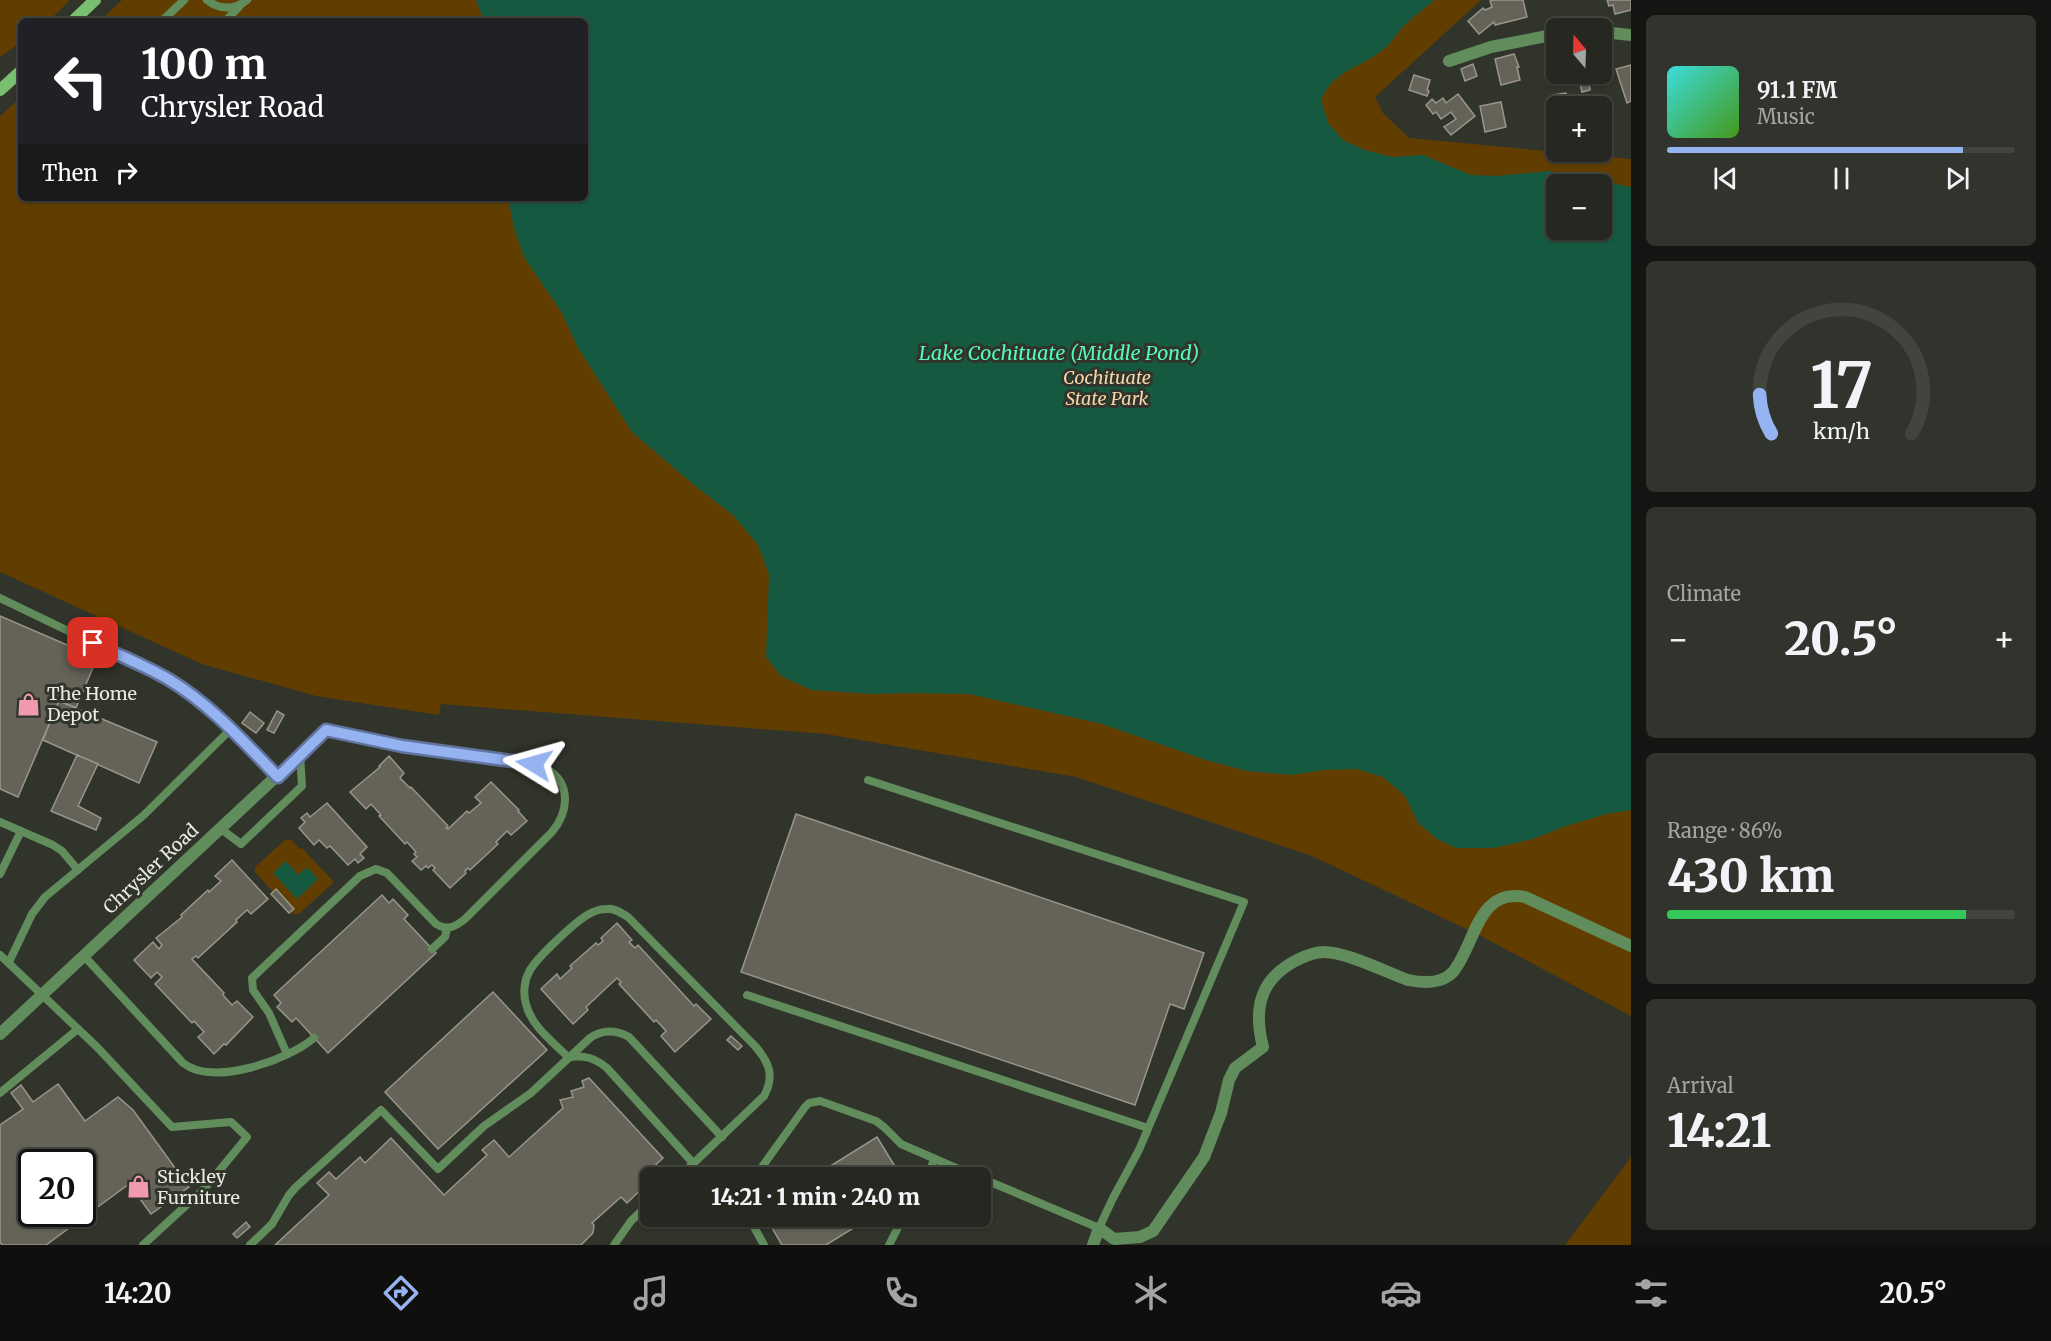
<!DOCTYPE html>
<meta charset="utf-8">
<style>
:root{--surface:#252720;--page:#31332d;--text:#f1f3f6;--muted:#a3a5a5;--line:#42443e;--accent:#95b2f1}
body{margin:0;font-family:Merriweather,serif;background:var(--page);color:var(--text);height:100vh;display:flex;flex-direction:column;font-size:22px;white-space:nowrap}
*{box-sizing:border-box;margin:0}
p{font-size:20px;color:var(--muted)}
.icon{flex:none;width:33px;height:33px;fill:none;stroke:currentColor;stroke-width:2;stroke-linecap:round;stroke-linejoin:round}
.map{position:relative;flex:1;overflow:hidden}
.sheet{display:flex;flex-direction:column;gap:15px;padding:15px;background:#141512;width:420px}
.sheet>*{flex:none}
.guide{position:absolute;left:18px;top:18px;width:570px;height:183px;border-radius:9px;box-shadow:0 2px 4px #0004,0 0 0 2px var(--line);background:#202124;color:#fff;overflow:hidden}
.needle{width:39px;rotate:341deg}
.fabs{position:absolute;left:1546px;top:18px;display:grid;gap:12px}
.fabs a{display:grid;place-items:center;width:66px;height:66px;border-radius:9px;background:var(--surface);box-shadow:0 2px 4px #0004,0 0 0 2px var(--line);font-size:30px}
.speed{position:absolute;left:18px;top:1149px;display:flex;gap:12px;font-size:30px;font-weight:700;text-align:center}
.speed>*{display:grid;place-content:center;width:78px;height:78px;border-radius:50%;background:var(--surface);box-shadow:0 2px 4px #0004,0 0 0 2px var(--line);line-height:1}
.speed .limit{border:3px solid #111;border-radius:9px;background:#fff;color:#111}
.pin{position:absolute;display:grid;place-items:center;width:51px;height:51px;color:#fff;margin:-26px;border-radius:12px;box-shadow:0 3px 9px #0006}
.me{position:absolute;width:66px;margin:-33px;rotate:278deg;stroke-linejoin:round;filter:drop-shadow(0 0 4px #0008)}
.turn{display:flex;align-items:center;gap:21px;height:126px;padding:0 24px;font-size:27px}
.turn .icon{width:78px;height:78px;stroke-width:2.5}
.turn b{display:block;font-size:42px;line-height:51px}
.then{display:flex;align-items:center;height:57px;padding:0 24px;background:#0003;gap:12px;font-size:22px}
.big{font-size:45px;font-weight:800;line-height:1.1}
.sheet .card{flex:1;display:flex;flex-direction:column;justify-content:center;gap:9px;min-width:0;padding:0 21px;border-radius:9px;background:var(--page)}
.sheet .dial{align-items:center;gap:0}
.dial svg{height:156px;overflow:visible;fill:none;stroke:var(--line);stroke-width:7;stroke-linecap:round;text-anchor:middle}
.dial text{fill:var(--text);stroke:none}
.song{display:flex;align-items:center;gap:18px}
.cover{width:72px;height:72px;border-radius:9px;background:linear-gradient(135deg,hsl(180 70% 55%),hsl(100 70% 35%))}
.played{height:6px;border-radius:3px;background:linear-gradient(90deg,var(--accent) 85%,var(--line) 85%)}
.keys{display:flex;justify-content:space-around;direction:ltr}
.heat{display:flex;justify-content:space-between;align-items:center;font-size:33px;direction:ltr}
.charge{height:9px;border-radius:4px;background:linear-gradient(90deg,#34c759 86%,var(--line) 0)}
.trip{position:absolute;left:640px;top:1167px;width:351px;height:60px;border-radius:9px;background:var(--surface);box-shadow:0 2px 4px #0004,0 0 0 2px var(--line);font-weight:800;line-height:60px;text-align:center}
.tab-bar{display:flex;height:96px;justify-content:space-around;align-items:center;background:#0f100d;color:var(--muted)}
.tab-bar .icon{width:42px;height:42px}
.tab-bar .selected{color:var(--accent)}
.tab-bar b{font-size:27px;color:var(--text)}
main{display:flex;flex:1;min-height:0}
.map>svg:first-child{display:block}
.green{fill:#613e00;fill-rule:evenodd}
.water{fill:#165941;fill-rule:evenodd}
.building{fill:#656358;stroke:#98958a;stroke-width:1.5;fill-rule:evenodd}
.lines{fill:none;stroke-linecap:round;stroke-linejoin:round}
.service{stroke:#618c5c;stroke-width:8}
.minor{stroke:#618c5c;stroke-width:12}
.secondary{stroke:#79bf72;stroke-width:12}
.route-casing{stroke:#61749d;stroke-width:15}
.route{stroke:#95b2f1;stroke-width:10}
.labels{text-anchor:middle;stroke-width:6;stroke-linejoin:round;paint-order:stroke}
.park-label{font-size:18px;font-style:italic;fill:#f6d6ad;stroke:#31342a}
.poi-label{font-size:18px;fill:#eaebe5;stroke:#31342a;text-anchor:start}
.street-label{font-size:18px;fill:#eaebe5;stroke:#31342a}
.water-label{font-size:20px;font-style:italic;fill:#55f9bd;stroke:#31342a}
</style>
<main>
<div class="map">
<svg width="1631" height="1245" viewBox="0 0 1631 1245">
<rect width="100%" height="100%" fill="#31342a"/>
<!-- green -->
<g class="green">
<polygon points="0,0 70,0 49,21 21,21 21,42 0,57"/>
<path d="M 122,0 L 1481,0 L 1375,97 L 1383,113 L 1409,138 L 1631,159 L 1631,1016 L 1479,935 L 1312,856 L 1076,777 L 826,734 L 441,704 L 439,715 L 316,696 L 202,664 L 0,572 L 0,116 L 21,97 L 21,198 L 585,198 L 585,21 L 100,21 ZM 1557,184 L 1602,184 L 1602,230 L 1557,230 Z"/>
<polygon points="285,840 292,840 299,849 302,848 334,882 299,914 289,913 293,909 276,890 273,892 255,872 255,867"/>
<polygon points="1631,1157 1631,1245 1565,1245"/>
</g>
<!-- water -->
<g class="water">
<path d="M 476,0 L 1435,0 C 1425,8 1415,15 1406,24 C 1398,31 1393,41 1385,48 C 1361,69 1335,68 1321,100 L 1328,123 L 1343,140 L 1365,150 L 1392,157 L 1423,155 L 1471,175 L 1495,176 L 1550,171 L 1631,187 L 1631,810 L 1606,814 L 1566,826 L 1533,839 L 1494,848 L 1456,848 L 1437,839 L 1418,823 L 1405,796 L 1383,777 L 1356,769 L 1324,770 L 1291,775 L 1247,771 L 1206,760 L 1102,724 L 969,694 L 912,693 L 874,694 L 811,690 L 781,676 L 766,657 L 769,575 L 758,545 L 733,515 L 694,485 L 632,432 L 578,348 L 562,313 L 524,257 L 514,228 L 508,198 L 585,198 L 585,21 L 484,21 ZM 1557,184 L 1602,184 L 1602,230 L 1557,230 Z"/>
<polygon points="286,861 298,875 306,868 309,869 317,878 317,880 297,899 273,873"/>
</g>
<!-- building -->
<g class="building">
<polygon points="1493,0 1523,0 1527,17 1495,25 1494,22 1479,34 1468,21 1483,8 1485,10 1492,7 1490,1"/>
<polygon points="1607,0 1631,0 1631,10 1615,14 1613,5 1609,6"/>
<polygon points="1514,54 1519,67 1517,67 1520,80 1501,85 1495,59"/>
<polygon points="1473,64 1477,76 1465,81 1461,69"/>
<polygon points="1631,65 1631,101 1627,103 1616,69"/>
<polygon points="1578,74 1597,74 1598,82 1589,83 1590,90 1582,92"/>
<polygon points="1414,75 1430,80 1427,90 1429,91 1427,96 1409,90"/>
<polygon points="1566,93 1568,106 1557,106 1557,116 1555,116 1553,95"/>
<polygon points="1458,94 1475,116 1451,135 1444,127 1456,119 1451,112 1441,119 1436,112 1433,114 1426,105 1432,99 1436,103 1443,98 1446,103"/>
<polygon points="1501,102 1506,127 1485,132 1480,106"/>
<polygon points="0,616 97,658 76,708 59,701 18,797 0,789"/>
<polygon points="59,701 157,742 139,783 43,740"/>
<polygon points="277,711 284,715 274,733 267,730"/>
<polygon points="250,712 264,723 256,733 242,723"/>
<polygon points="77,755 98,764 78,806 101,818 96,830 51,811"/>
<polygon points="389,756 404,773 400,778 410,788 411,787 448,826 446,828 448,829 467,811 469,813 481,803 475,797 491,782 519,810 518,811 527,821 511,835 507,831 496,842 498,844 470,870 468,868 465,871 466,873 450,888 433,870 435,868 432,865 428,868 426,866 421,870 412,861 417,857 414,854 416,852 407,842 405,844 379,816 381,815 371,804 366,809 350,792 380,767 379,766"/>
<polygon points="327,803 367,847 360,854 364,858 358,863 355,859 348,865 330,846 327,848 319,840 314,845 299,828 305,822 301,818 307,813 310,817"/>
<polygon points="796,814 1204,953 1184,1009 1170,1004 1135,1105 741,972"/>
<polygon points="232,860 268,899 251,914 247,910 236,920 237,922 198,958 196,956 192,959 224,993 223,995 232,1005 237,1001 253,1017 226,1045 224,1044 214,1054 198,1037 204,1032 194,1021 192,1023 155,984 162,977 157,972 151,978 134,960 153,942 159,949 162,945 156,938 182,917 181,915 208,890 209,892 221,881 215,876"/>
<polygon points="276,889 294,909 289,913 271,894"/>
<polygon points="382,895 389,903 393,899 408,915 404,919 436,953 328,1053 296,1018 292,1022 277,1007 281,1003 274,995"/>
<polygon points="617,923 632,940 629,942 635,948 638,945 694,1006 696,1004 711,1019 675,1052 661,1036 666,1031 656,1020 654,1022 619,984 621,982 617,978 586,1007 588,1010 573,1024 541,989 557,974 560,979 572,968 570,966 596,943 598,945 603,941 601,938"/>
<polygon points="493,992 547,1050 438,1149 385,1092"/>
<polygon points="731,1036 742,1046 738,1050 727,1040"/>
<polygon points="589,1078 663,1158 646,1174 651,1180 627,1203 621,1197 592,1223 594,1225 593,1233 581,1245 275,1245 329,1195 317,1183 329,1172 336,1179 360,1157 365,1163 391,1138 444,1195 487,1155 482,1150 494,1140 509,1157 563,1108 560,1100 573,1097 571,1091 584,1087 582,1081"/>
<path d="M 58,1084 L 85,1121 L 118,1097 L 133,1110 L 189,1187 L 151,1214 L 129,1184 L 46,1245 L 2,1245 L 0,1242 L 0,1125 L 23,1109 L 11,1093 L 21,1085 L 33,1102 ZM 32,1162 L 82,1162 L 82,1214 L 32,1214 Z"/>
<polygon points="877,1137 902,1178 811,1178"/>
<polygon points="765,1216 873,1216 826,1245 782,1245"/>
<polygon points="246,1222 250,1227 237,1238 233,1234"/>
</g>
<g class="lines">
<!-- service -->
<g class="service">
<path d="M 207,0 C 219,10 235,10 247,0"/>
<polyline points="162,21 184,0"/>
<polyline points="225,21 239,7"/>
<polyline points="0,598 170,680 223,723 278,777"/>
<polyline points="868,780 1244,902 1139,1150 1113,1198 1099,1228 981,1178"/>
<polyline points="0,822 53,845 62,851 78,870"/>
<polyline points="221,829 241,844 302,786 300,755"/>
<polyline points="0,874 21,831"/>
<polyline points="432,949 445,937 447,929"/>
<polyline points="0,955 97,1047 172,1127 231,1122 247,1137 205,1188 143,1245"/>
<path d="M 84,956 L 183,1063 C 213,1087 288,1060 314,1038"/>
<polyline points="9,962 32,914 45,897 144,815 231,729"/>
<polyline points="747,995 1148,1128"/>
<path d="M 287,1054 L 269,1013 L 253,990 L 252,978 L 360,876 L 376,869 L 387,873 L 436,924 C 447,931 455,927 465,919 L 552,832 C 571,809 571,776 539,766 L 402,745 L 326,730"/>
<path d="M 569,1057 C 585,1055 595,1058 607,1068 L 693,1163"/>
<path d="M 569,1058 C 553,1042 531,1026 526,1004 C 523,994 524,981 529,972 C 535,959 576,921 589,914 C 594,911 601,909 607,909 C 615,908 621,913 628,917 L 755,1046 C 769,1062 775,1076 764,1096 L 678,1178"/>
<polyline points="0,1093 78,1029"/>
<polyline points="754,1178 805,1107 809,1103 820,1101 876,1121 884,1127 901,1144 979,1178"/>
<polyline points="925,1178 935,1159"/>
<polyline points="748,1216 764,1245"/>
<path d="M 250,1245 L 272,1224 L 289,1195 L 296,1187 L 381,1110 L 438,1169 L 484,1126 L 531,1093 L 590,1038 C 603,1029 616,1030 629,1037 L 722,1137"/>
<polyline points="614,1245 631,1221 651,1202"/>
<polyline points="889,1245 904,1216"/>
</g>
<!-- minor -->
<g class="minor">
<polyline points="1602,32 1631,35"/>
<polyline points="1449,61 1491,47 1557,34"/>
<polyline points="0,1034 326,730"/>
<path d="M 1093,1245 L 1099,1228 L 1114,1239 L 1140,1237 L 1153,1231 L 1204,1157 L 1221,1113 L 1229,1080 L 1235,1068 L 1263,1047 C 1253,1008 1260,979 1297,960 C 1305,956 1315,952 1324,952 C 1346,952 1386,972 1408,980 C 1422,983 1442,984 1453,972 C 1475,946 1477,887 1525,897 L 1631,946"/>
</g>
<!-- secondary -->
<g class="secondary">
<polyline points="73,21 95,0"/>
<polyline points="0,90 21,71"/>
</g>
</g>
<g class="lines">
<defs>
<path id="route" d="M 93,643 C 118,655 144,665 168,679 C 210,704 244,742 278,777 L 326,730 L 402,746 L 534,764"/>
</defs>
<!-- route casing -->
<use href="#route" class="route-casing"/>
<!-- route -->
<use href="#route" class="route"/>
</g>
<!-- icons -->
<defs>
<symbol id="shop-bare" viewBox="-9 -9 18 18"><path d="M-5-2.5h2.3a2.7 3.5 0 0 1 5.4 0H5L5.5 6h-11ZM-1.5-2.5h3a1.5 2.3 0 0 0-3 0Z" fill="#f29aad" stroke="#31342a" stroke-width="2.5" paint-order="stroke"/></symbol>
</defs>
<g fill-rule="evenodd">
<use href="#shop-bare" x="12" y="688" width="33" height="33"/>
<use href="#shop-bare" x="122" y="1170" width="33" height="33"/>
</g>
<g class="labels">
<!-- park labels -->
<g class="park-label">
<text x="1107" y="384">Cochituate<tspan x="1107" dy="21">State Park</tspan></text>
</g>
<!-- poi labels -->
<g class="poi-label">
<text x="47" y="700">The Home<tspan x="47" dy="21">Depot</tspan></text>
<text x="157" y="1183">Stickley<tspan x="157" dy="21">Furniture</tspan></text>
</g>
<!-- street labels -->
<g class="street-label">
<text transform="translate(151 869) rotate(-43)" y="6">Chrysler Road</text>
</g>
<!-- water labels -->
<g class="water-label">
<text x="1059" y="360">Lake Cochituate (Middle Pond)</text>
</g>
</g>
</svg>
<div class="fabs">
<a><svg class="needle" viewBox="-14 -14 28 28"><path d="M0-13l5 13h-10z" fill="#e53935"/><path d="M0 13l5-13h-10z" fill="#a3a5a5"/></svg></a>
<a>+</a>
<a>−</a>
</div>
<div class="speed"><div class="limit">20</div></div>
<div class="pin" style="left:93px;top:643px;background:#d93025"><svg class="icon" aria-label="arrive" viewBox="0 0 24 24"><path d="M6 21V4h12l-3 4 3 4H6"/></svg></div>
<svg class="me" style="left:534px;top:764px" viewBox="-20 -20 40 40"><path d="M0-17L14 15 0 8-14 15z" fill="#95b2f1" stroke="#fff" stroke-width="4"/></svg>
<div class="trip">14:21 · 1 min · 240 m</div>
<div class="guide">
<div class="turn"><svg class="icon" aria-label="left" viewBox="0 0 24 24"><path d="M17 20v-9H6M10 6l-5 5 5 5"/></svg><div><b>100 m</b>Chrysler Road</div></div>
<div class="then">Then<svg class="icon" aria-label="right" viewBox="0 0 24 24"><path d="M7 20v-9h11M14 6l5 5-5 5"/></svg></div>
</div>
</div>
<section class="sheet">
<div class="card">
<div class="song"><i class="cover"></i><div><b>91.1 FM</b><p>Music</p></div></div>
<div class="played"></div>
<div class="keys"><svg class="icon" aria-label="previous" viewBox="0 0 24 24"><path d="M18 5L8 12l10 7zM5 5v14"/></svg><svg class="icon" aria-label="pause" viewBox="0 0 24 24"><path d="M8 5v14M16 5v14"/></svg><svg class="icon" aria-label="next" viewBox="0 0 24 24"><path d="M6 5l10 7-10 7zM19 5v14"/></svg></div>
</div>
<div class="card dial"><svg viewBox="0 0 100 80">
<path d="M14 69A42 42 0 1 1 86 69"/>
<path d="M14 69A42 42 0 0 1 8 49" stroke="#95b2f1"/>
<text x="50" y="56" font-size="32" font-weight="700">17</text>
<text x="50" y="72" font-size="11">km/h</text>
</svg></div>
<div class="card"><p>Climate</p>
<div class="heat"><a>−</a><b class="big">20.5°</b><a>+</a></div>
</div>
<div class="card"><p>Range · 86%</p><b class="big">430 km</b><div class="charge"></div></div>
<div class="card"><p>Arrival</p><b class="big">14:21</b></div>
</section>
</main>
<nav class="tab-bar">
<b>14:20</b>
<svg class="icon selected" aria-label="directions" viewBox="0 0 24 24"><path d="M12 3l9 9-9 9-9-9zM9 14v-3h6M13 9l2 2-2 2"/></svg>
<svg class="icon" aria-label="music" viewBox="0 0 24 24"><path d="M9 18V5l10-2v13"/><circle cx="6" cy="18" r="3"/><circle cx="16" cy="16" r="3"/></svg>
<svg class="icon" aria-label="phone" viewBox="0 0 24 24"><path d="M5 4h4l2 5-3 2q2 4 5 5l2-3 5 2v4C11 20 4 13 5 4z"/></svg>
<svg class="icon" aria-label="climate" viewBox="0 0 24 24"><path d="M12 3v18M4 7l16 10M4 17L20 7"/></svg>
<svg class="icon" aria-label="car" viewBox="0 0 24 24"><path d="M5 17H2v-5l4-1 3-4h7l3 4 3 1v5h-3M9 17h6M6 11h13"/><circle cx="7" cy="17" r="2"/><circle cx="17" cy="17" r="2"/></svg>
<svg class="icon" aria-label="filters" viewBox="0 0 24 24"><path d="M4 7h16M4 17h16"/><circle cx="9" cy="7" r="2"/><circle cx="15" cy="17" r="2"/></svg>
<b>20.5°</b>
</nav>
